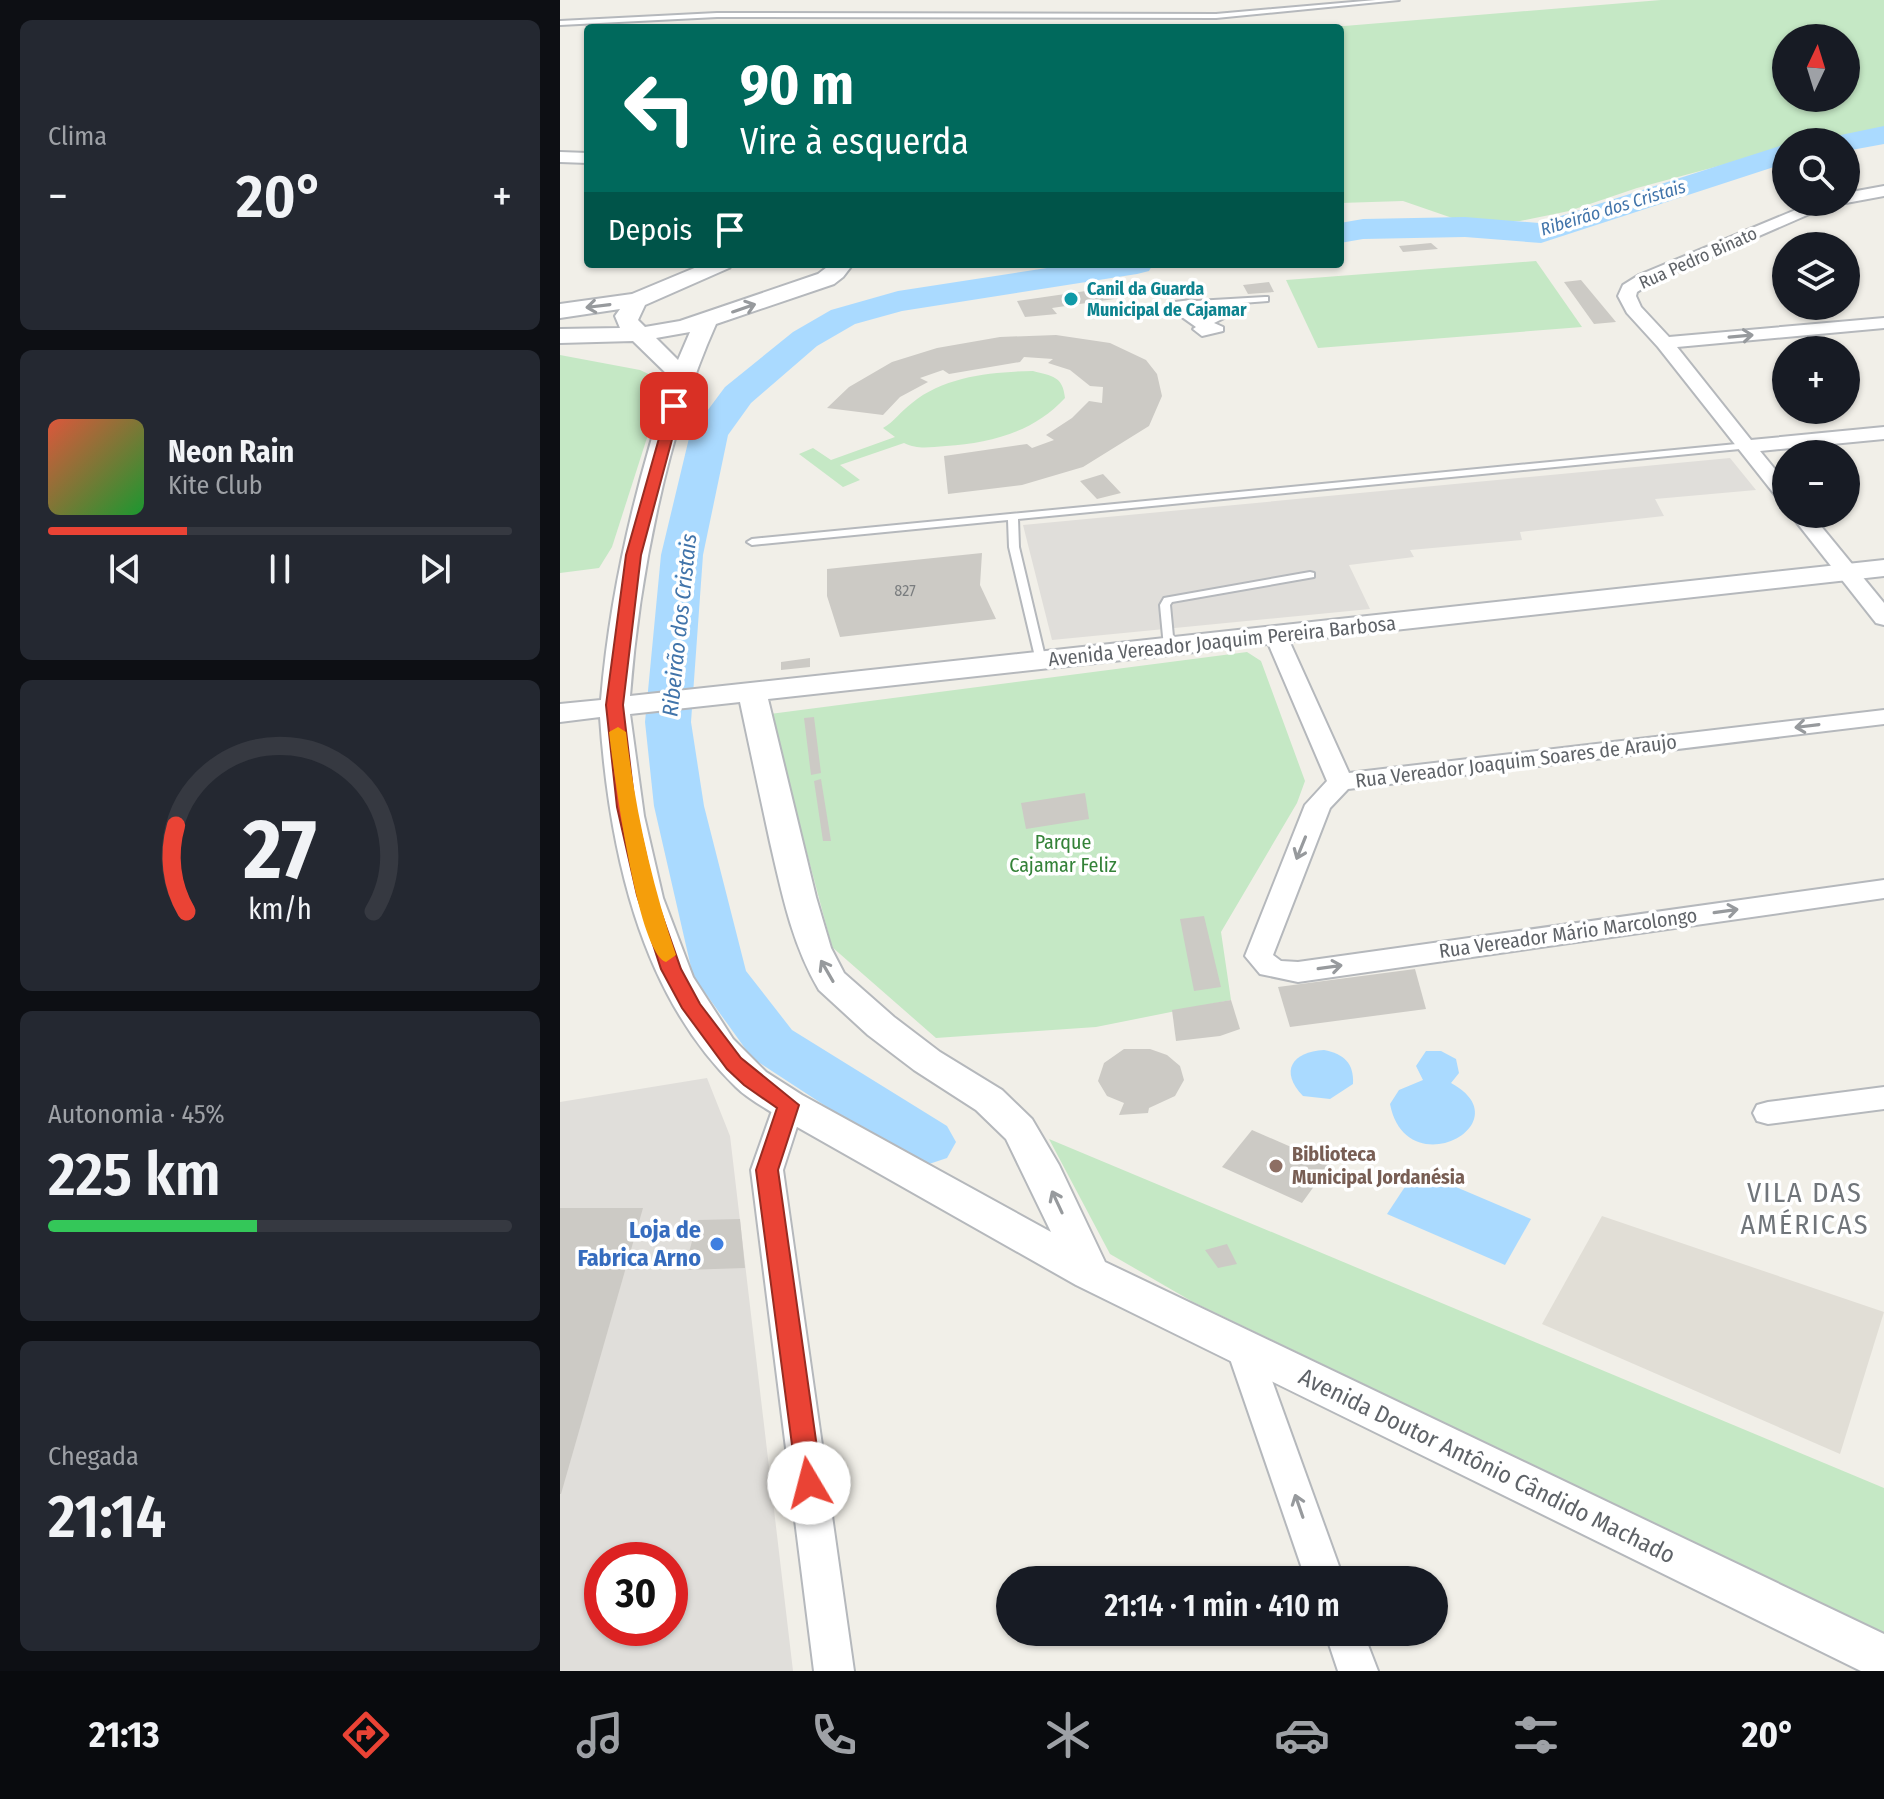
<!DOCTYPE html>
<html lang="pt">
<meta charset="utf-8">
<style>
:root{--surface:#171b24;--page:#242831;--text:#f1f3f6;--muted:#9ea1a6;--line:#363941;--accent:#ea4335}
body{margin:0;font-family:"Fira Sans Condensed",sans-serif;background:var(--page);color:var(--text);height:100vh;display:flex;flex-direction:column;font-size:30px;white-space:nowrap}
*{box-sizing:border-box;margin:0}
p{font-size:26px;color:var(--muted)}
.icon{flex:none;width:44px;height:44px;fill:none;stroke:currentColor;stroke-width:2;stroke-linecap:round;stroke-linejoin:round}
.map{position:relative;flex:1;overflow:hidden}
.details{display:flex;flex-direction:column;gap:20px;padding:20px;background:#0d0f14;width:560px}
.details>*{flex:none}
.hud{position:absolute;left:24px;top:24px;width:760px;height:244px;border-radius:8px;box-shadow:0 2px 6px #0004;background:#00695c;color:#fff;overflow:hidden}
.needle{width:52px;rotate:4deg}
.tools{position:absolute;left:1212px;top:24px;display:grid;gap:16px}
.tools a{display:grid;place-items:center;width:88px;height:88px;border-radius:50%;background:var(--surface);box-shadow:0 2px 6px #0004;font-size:40px}
.speed{position:absolute;left:24px;top:1542px;display:flex;gap:16px;font-size:40px;font-weight:700;text-align:center}
.speed>*{display:grid;place-content:center;width:104px;height:104px;border-radius:50%;background:var(--surface);box-shadow:0 2px 6px #0004;line-height:1}
.speed .limit{border:12px solid #d22;background:#fff;color:#111}
.pin{position:absolute;display:grid;place-items:center;width:68px;height:68px;color:#fff;margin:-34px;border-radius:16px;box-shadow:0 4px 12px #0006}
.me{position:absolute;width:88px;margin:-44px;rotate:352deg;stroke-linejoin:round;filter:drop-shadow(0 0 6px #0008)}
.turn{display:flex;align-items:center;gap:28px;height:168px;padding:0 24px;font-size:36px}
.turn .icon{width:104px;height:104px;stroke-width:2.5}
.turn b{display:block;font-size:56px;line-height:68px}
.then{display:flex;align-items:center;height:76px;padding:0 24px;background:#0003;gap:16px;font-size:30px}
.big{font-size:60px;font-weight:600;line-height:1.1}
.details .widget{flex:1;display:flex;flex-direction:column;justify-content:center;gap:12px;min-width:0;padding:0 28px;border-radius:12px;background:var(--page)}
.details .dial{align-items:center;gap:0}
.dial svg{height:208px;overflow:visible;fill:none;stroke:var(--line);stroke-width:7;stroke-linecap:round;text-anchor:middle}
.dial text{fill:var(--text);stroke:none}
.song{display:flex;align-items:center;gap:24px}
.cover{width:96px;height:96px;border-radius:12px;background:linear-gradient(135deg,hsl(10 70% 55%),hsl(130 70% 35%))}
.played{height:8px;border-radius:4px;background:linear-gradient(90deg,var(--accent) 30%,var(--line) 30%)}
.keys{display:flex;justify-content:space-around;direction:ltr}
.heat{display:flex;justify-content:space-between;align-items:center;font-size:44px;direction:ltr}
.charge{height:12px;border-radius:6px;background:linear-gradient(90deg,#34c759 45%,var(--line) 0)}
.trip{position:absolute;left:436px;top:1566px;width:452px;height:80px;border-radius:40px;background:var(--surface);box-shadow:0 2px 6px #0004;font-weight:600;line-height:80px;text-align:center}
.dock{display:flex;height:128px;justify-content:space-around;align-items:center;background:#090b0e;color:var(--muted)}
.dock .icon{width:56px;height:56px}
.dock .active{color:var(--accent)}
.dock b{font-size:36px;color:var(--text)}
main{display:flex;flex:1;min-height:0}
.map>svg:first-child{display:block}
.industrial{fill:#e0deda;fill-rule:evenodd}
.education{fill:#e1ded6}
.green{fill:#c5e8c5;fill-rule:evenodd}
.water{fill:#aadaff}
.lines{fill:none;stroke-linecap:round;stroke-linejoin:round}
.river{fill:#aadaff;fill-rule:evenodd}
.building{fill:#cccac5}
.service-casing{stroke:#b5b8bc;stroke-width:4}
.minor-casing{stroke:#b5b8bc;stroke-width:4}
.tertiary-casing{stroke:#b5b8bc;stroke-width:4}
.service{fill:#fff;fill-rule:evenodd}
.minor{fill:#fff;fill-rule:evenodd}
.tertiary{fill:#fff;fill-rule:evenodd}
.oneway{stroke:#979a9d}
.route{fill:#ea4335;stroke:#982c22;stroke-width:2}
.slow{fill:#f59e0b}
.culture-dot{fill:#0f9aa8;stroke:#fff;stroke-width:3}
.education-dot{fill:#8d6e63;stroke:#fff;stroke-width:3}
.shop-dot{fill:#3f7fe0;stroke:#fff;stroke-width:3}
.labels{text-anchor:middle;stroke-width:7;stroke-linejoin:round;paint-order:stroke}
.number-label{font-size:16px;fill:#7a7d7f}
.far-water-label{font-size:18px;font-style:italic;fill:#4174aa;stroke:#fff}
.far-street-label{font-size:18px;fill:#5f6368;stroke:#fff}
.far-culture-label{font-size:18px;font-weight:bold;fill:#0d838f;stroke:#fff;text-anchor:start}
.street-label{font-size:20px;fill:#5f6368;stroke:#fff}
.park-label{font-size:20px;fill:#348238;stroke:#fff}
.education-label{font-size:20px;font-weight:bold;fill:#785e54;stroke:#fff;text-anchor:start}
.water-label{font-size:22px;font-style:italic;fill:#4174aa;stroke:#fff}
.near-shop-label{font-size:24px;font-weight:bold;fill:#366cbe;stroke:#fff;text-anchor:end}
.near-street-label{font-size:24px;fill:#5f6368;stroke:#fff}
.near-quarter-label{font-size:28px;letter-spacing:2px;fill:#70757a;stroke:#fff}
</style>
<main>
<section class="details">
<div class="widget"><p>Clima</p>
<div class="heat"><a>−</a><b class="big">20°</b><a>+</a></div>
</div>
<div class="widget">
<div class="song"><i class="cover"></i><div><b>Neon Rain</b><p>Kite Club</p></div></div>
<div class="played"></div>
<div class="keys"><svg class="icon" aria-label="previous" viewBox="0 0 24 24"><path d="M18 5L8 12l10 7zM5 5v14"/></svg><svg class="icon" aria-label="pause" viewBox="0 0 24 24"><path d="M8 5v14M16 5v14"/></svg><svg class="icon" aria-label="next" viewBox="0 0 24 24"><path d="M6 5l10 7-10 7zM19 5v14"/></svg></div>
</div>
<div class="widget dial"><svg viewBox="0 0 100 80">
<path d="M14 69A42 42 0 1 1 86 69"/>
<path d="M14 69A42 42 0 0 1 10 36" stroke="#ea4335"/>
<text x="50" y="56" font-size="32" font-weight="700">27</text>
<text x="50" y="72" font-size="11">km/h</text>
</svg></div>
<div class="widget"><p>Autonomia · 45%</p><b class="big">225 km</b><div class="charge"></div></div>
<div class="widget"><p>Chegada</p><b class="big">21:14</b></div>
</section>
<div class="map">
<svg width="1324" height="1671" viewBox="0 0 1324 1671">
<rect width="100%" height="100%" fill="#f1efe8"/>
<!-- industrial -->
<g class="industrial">
<polygon points="1170,458 1196,490 1095,499 1104,516 960,532 962,540 850,550 854,557 789,565 810,609 492,640 463,525"/>
<path d="M 147,1078 L 170,1136 L 233,1671 L 0,1671 L 0,1102 ZM 42,1560 L 110,1560 L 110,1628 L 42,1628 Z"/>
</g>
<!-- education -->
<polygon class="education" points="1042,1216 1324,1312 1280,1454 982,1324"/>
<!-- green -->
<g class="green">
<path d="M 1101,0 L 1324,0 L 1324,134 L 1226,142 L 1226,148 L 1077,188 L 1009,211 L 960,221 L 901,221 L 843,201 L 780,203 L 780,28 L 760,28 ZM 1286,38 L 1286,98 L 1226,98 L 1226,38 Z"/>
<polygon points="976,261 1022,327 758,348 726,280"/>
<polygon points="0,355 80,370 101,380 102,391 52,547 39,568 0,573"/>
<path d="M 473,371 C 492,376 503,376 505,398 C 474,432 431,443 386,446 C 369,447 359,450 344,443 L 280,465 L 300,480 L 283,487 L 239,454 L 253,448 L 271,460 L 335,437 L 323,428 C 334,422 341,411 352,403 C 385,376 432,372 473,371 Z"/>
<polygon points="687,652 701,661 745,781 737,803 661,932 671,1000 536,1027 376,1038 272,947 210,714"/>
<polygon points="489,1139 1324,1488 1324,1634 633,1302 550,1254"/>
</g>
<!-- water -->
<g class="water">
<path d="M 764,1050 C 784,1054 794,1063 793,1084 L 770,1099 L 743,1096 C 719,1071 732,1052 764,1050 Z"/>
<path d="M 866,1051 L 881,1051 L 896,1059 L 899,1073 L 891,1083 C 965,1123 846,1187 830,1104 L 839,1090 L 863,1080 L 856,1066 Z"/>
<polygon points="856,1170 971,1219 945,1265 827,1214"/>
</g>
<g class="lines">
<!-- river -->
<g class="river">
<polygon points="1324,126 1324,144 1286,151 1286,142 1271,142 1276,136"/>
<polygon points="1226,144 1226,163 981,243 905,237 803,239 780,243 780,223 803,219 905,217 979,223"/>
<polygon points="513,264 593,264 589,271 577,274 342,311 295,324 257,346 191,403 168,435 143,555 131,722 144,806 186,971 232,1030 387,1126 396,1142 387,1158 366,1165 345,1158 192,1058 133,976 94,806 85,722 101,555 130,434 165,387 233,332 271,310 338,291"/>
</g>
</g>
<!-- building -->
<g class="building">
<polygon points="871,243 878,249 843,252 839,246"/>
<polygon points="1021,280 1056,322 1034,324 1004,282"/>
<polygon points="709,282 714,292 688,294 683,285"/>
<polygon points="567,285 575,296 492,308 497,314 465,317 457,301"/>
<polygon points="496,335 550,343 586,360 597,374 602,396 589,426 523,467 462,485 388,494 384,456 467,444 472,448 494,440 486,435 512,418 529,401 542,403 543,387 530,386 510,370 488,363 493,359 464,357 460,362 389,374 383,370 360,378 368,382 340,397 323,415 267,408 289,387 332,362 377,348 440,337"/>
<polygon points="543,474 561,493 537,499 520,481"/>
<polygon points="422,553 420,585 436,619 280,637 267,596 267,569"/>
<polygon points="250,658 250,667 221,670 221,662"/>
<polygon points="254,717 261,773 251,775 244,718"/>
<polygon points="261,779 271,841 263,841 254,781"/>
<polygon points="525,793 529,819 466,829 461,803"/>
<polygon points="644,916 661,987 634,991 620,919"/>
<polygon points="855,969 866,1009 730,1027 718,987"/>
<polygon points="671,1000 680,1029 660,1036 616,1041 612,1010"/>
<polygon points="564,1049 590,1049 607,1055 620,1066 624,1080 615,1096 589,1108 588,1113 559,1115 564,1103 547,1096 538,1081 544,1063"/>
<polygon points="692,1130 770,1164 742,1203 662,1167"/>
<polygon points="0,1208 83,1208 1,1494 0,1494"/>
<polygon points="180,1219 185,1268 124,1270 138,1220"/>
<polygon points="667,1244 677,1264 658,1268 645,1250"/>
</g>
<g class="lines">
<defs>
<g id="service">
<polygon points="816,0 839,0 656,18 157,17 0,25 0,21 157,13 656,14"/>
<polygon points="705,297 708,297 708,301 642,306 645,309 641,311 629,305 625,305 649,323 643,318 646,312 652,312 664,318 654,323 663,327 663,331 642,336 633,329 636,327 608,307 615,305 615,302 631,300 636,301"/>
<polygon points="1187,443 1192,446 1190,448 458,519 459,547 486,661 481,664 476,661 449,547 448,520 192,545 187,542 192,539"/>
<polygon points="750,572 754,573 754,577 612,602 610,605 614,647 609,650 604,647 600,605 604,598"/>
</g>
<g id="minor">
<polygon points="0,152 28,153 28,163 0,162"/>
<polygon points="1324,186 1324,196 1286,203 1283,202 1286,202 1286,193"/>
<polygon points="1255,202 1277,202 1091,283 1077,292 1076,296 1081,307 1109,337 1324,318 1324,328 1117,347 1191,440 1324,427 1324,439 1200,451 1226,483 1226,502 1219,500 1098,347 1067,313 1058,296 1063,285 1079,275"/>
<polygon points="1230,514 1251,514 1324,603 1324,625 1316,623"/>
<polygon points="716,629 724,631 727,636 789,773 1324,710 1324,724 788,789 770,808 713,955 721,961 738,962 1324,880 1324,898 738,982 700,974 685,956 745,805 767,781 705,636 708,631"/>
<polygon points="1324,1087 1324,1109 1208,1124 1197,1121 1193,1113 1197,1105 1208,1102"/>
<polygon points="229,1094 240,1097 244,1105 223,1170 294,1671 254,1671 191,1170 214,1105 218,1097"/>
<polygon points="684,1336 696,1340 701,1350 784,1580 746,1580 667,1350 672,1340"/>
<polygon points="765,1632 803,1632 818,1671 778,1671"/>
</g>
<path id="tertiary" d="M 144,264 L 173,264 L 169,268 L 85,305 L 78,320 L 85,327 L 120,321 L 258,274 L 271,264 L 293,264 L 283,277 L 274,284 L 156,324 C 107,433 79,577 70,696 L 1324,560 L 1324,576 L 208,699 L 256,897 L 271,948 L 284,973 L 334,1017 L 380,1052 L 442,1090 L 472,1119 L 499,1165 L 545,1262 L 1324,1634 L 1324,1671 L 1301,1671 L 516,1285 L 216,1115 C 202,1106 187,1098 176,1087 C 79,993 49,848 40,717 L 0,722 L 0,704 L 41,700 C 50,591 76,482 111,378 L 73,341 L 0,343 L 0,329 L 60,328 L 55,316 L 60,309 L 0,318 L 0,304 L 72,294 ZM 130,332 L 118,360 L 96,338 ZM 180,702 C 190,749 200,796 210,842 C 222,894 232,944 259,990 L 308,1035 L 354,1070 L 416,1110 L 446,1139 L 491,1232 L 242,1095 L 206,1072 L 173,1039 L 133,977 L 103,898 L 84,816 L 70,714 Z"/>
</defs>
<!-- service casing -->
<use href="#service" class="service-casing"/>
<!-- minor casing -->
<use href="#minor" class="minor-casing"/>
<!-- tertiary casing -->
<use href="#tertiary" class="tertiary-casing"/>
<!-- service -->
<use href="#service" class="service"/>
<!-- minor -->
<use href="#minor" class="minor"/>
<!-- tertiary -->
<use href="#tertiary" class="tertiary"/>
</g>
<!-- one-way arrows -->
<defs><path id="oneway-shaft" d="M-6 0H5M1.5-3L5.5 0L1.5 3" fill="none" stroke-width="1.6" stroke-linecap="round" stroke-linejoin="round" transform="scale(2)"/></defs>
<g class="oneway">
<use href="#oneway-shaft" transform="translate(38 306) rotate(173)"/>
<use href="#oneway-shaft" transform="translate(184 308) rotate(-19)"/>
<use href="#oneway-shaft" transform="translate(1181 336) rotate(-5)"/>
<use href="#oneway-shaft" transform="translate(1247 726) rotate(173)"/>
<use href="#oneway-shaft" transform="translate(741 848) rotate(112)"/>
<use href="#oneway-shaft" transform="translate(1166 911) rotate(-8)"/>
<use href="#oneway-shaft" transform="translate(770 967) rotate(-8)"/>
<use href="#oneway-shaft" transform="translate(267 971) rotate(-120)"/>
<use href="#oneway-shaft" transform="translate(497 1202) rotate(-115)"/>
<use href="#oneway-shaft" transform="translate(739 1506) rotate(-109)"/>
</g>
<!-- route -->
<polygon class="route" points="109,403 121,406 81,555 63,705 75,807 95,895 121,969 140,1004 181,1058 239,1105 218,1170 262,1483 258,1491 249,1494 240,1491 237,1483 196,1170 217,1108 184,1085 167,1069 122,1008 101,969 77,895 57,807 46,705 66,555"/>
<!-- slow -->
<path class="slow" d="M 58,727 L 66,732 C 75,809 91,881 116,955 L 106,962 C 77,953 53,766 49,732 Z"/>
<!-- markers -->
<circle class="culture-dot" cx="511" cy="299" r="8"/>
<circle class="education-dot" cx="716" cy="1166" r="8"/>
<circle class="shop-dot" cx="157" cy="1244" r="8"/>
<g class="labels">
<!-- number labels -->
<g class="number-label">
<text x="345" y="596">827</text>
</g>
<!-- far-water labels -->
<g class="far-water-label">
<text transform="translate(1053 208) rotate(-17)" y="6">Ribeirão dos Cristais</text>
</g>
<!-- far-street labels -->
<g class="far-street-label">
<text transform="translate(1138 258) rotate(-24)" y="6">Rua Pedro Binato</text>
</g>
<!-- far-culture labels -->
<g class="far-culture-label">
<text x="527" y="295">Canil da Guarda<tspan x="527" dy="21">Municipal de Cajamar</tspan></text>
</g>
<!-- street labels -->
<g class="street-label">
<text transform="translate(662 641) rotate(-6)" y="7">Avenida Vereador Joaquim Pereira Barbosa</text>
<text transform="translate(956 761) rotate(-7)" y="7">Rua Vereador Joaquim Soares de Araujo</text>
<text transform="translate(1008 933) rotate(-8)" y="7">Rua Vereador Mário Marcolongo</text>
</g>
<!-- park labels -->
<g class="park-label">
<text x="503" y="849">Parque<tspan x="503" dy="23">Cajamar Feliz</tspan></text>
</g>
<!-- education labels -->
<g class="education-label">
<text x="732" y="1161">Biblioteca<tspan x="732" dy="23">Municipal Jordanésia</tspan></text>
</g>
<!-- water labels -->
<g class="water-label">
<text transform="translate(119 625) rotate(-84)" y="8">Ribeirão dos Cristais</text>
</g>
<!-- near-shop labels -->
<g class="near-shop-label">
<text x="141" y="1238">Loja de<tspan x="141" dy="28">Fabrica Arno</tspan></text>
</g>
<!-- near-street labels -->
<g class="near-street-label">
<text transform="translate(927 1466) rotate(26)" y="8">Avenida Doutor Antônio Cândido Machado</text>
</g>
<!-- near-quarter labels -->
<g class="near-quarter-label">
<text x="1245" y="1202">VILA DAS<tspan x="1245" dy="32">AMÉRICAS</tspan></text>
</g>
</g>
</svg>
<div class="tools">
<a><svg class="needle" viewBox="-14 -14 28 28"><path d="M0-13l5 13h-10z" fill="#e53935"/><path d="M0 13l5-13h-10z" fill="#9ea1a6"/></svg></a>
<a><svg class="icon" aria-label="search" viewBox="0 0 24 24"><circle cx="10" cy="10" r="6"/><path d="M15 15l6 6"/></svg></a>
<a><svg class="icon" aria-label="layers" viewBox="0 0 24 24"><path d="M12 4l9 5-9 5-9-5zM3 14l9 5 9-5"/></svg></a>
<a>+</a>
<a>−</a>
</div>
<div class="speed"><div class="limit">30</div></div>
<div class="pin" style="left:114px;top:406px;background:#d93025"><svg class="icon" aria-label="arrive" viewBox="0 0 24 24"><path d="M6 21V4h12l-3 4 3 4H6"/></svg></div>
<svg class="me" style="left:249px;top:1483px" viewBox="-20 -20 40 40"><circle r="19" fill="#fff"/><path d="M0-13L10 11 0 6-10 11z" fill="#ea4335"/></svg>
<div class="trip">21:14 · 1 min · 410 m</div>
<div class="hud">
<div class="turn"><svg class="icon" aria-label="left" viewBox="0 0 24 24"><path d="M17 20v-9H6M10 6l-5 5 5 5"/></svg><div><b>90 m</b>Vire à esquerda</div></div>
<div class="then">Depois<svg class="icon" aria-label="arrive" viewBox="0 0 24 24"><path d="M6 21V4h12l-3 4 3 4H6"/></svg></div>
</div>
</div>
</main>
<nav class="dock">
<b>21:13</b>
<svg class="icon active" aria-label="directions" viewBox="0 0 24 24"><path d="M12 3l9 9-9 9-9-9zM9 14v-3h6M13 9l2 2-2 2"/></svg>
<svg class="icon" aria-label="music" viewBox="0 0 24 24"><path d="M9 18V5l10-2v13"/><circle cx="6" cy="18" r="3"/><circle cx="16" cy="16" r="3"/></svg>
<svg class="icon" aria-label="phone" viewBox="0 0 24 24"><path d="M5 4h4l2 5-3 2q2 4 5 5l2-3 5 2v4C11 20 4 13 5 4z"/></svg>
<svg class="icon" aria-label="climate" viewBox="0 0 24 24"><path d="M12 3v18M4 7l16 10M4 17L20 7"/></svg>
<svg class="icon" aria-label="car" viewBox="0 0 24 24"><path d="M5 17H2v-5l4-1 3-4h7l3 4 3 1v5h-3M9 17h6M6 11h13"/><circle cx="7" cy="17" r="2"/><circle cx="17" cy="17" r="2"/></svg>
<svg class="icon" aria-label="filters" viewBox="0 0 24 24"><path d="M4 7h16M4 17h16"/><circle cx="9" cy="7" r="2"/><circle cx="15" cy="17" r="2"/></svg>
<b>20°</b>
</nav>
